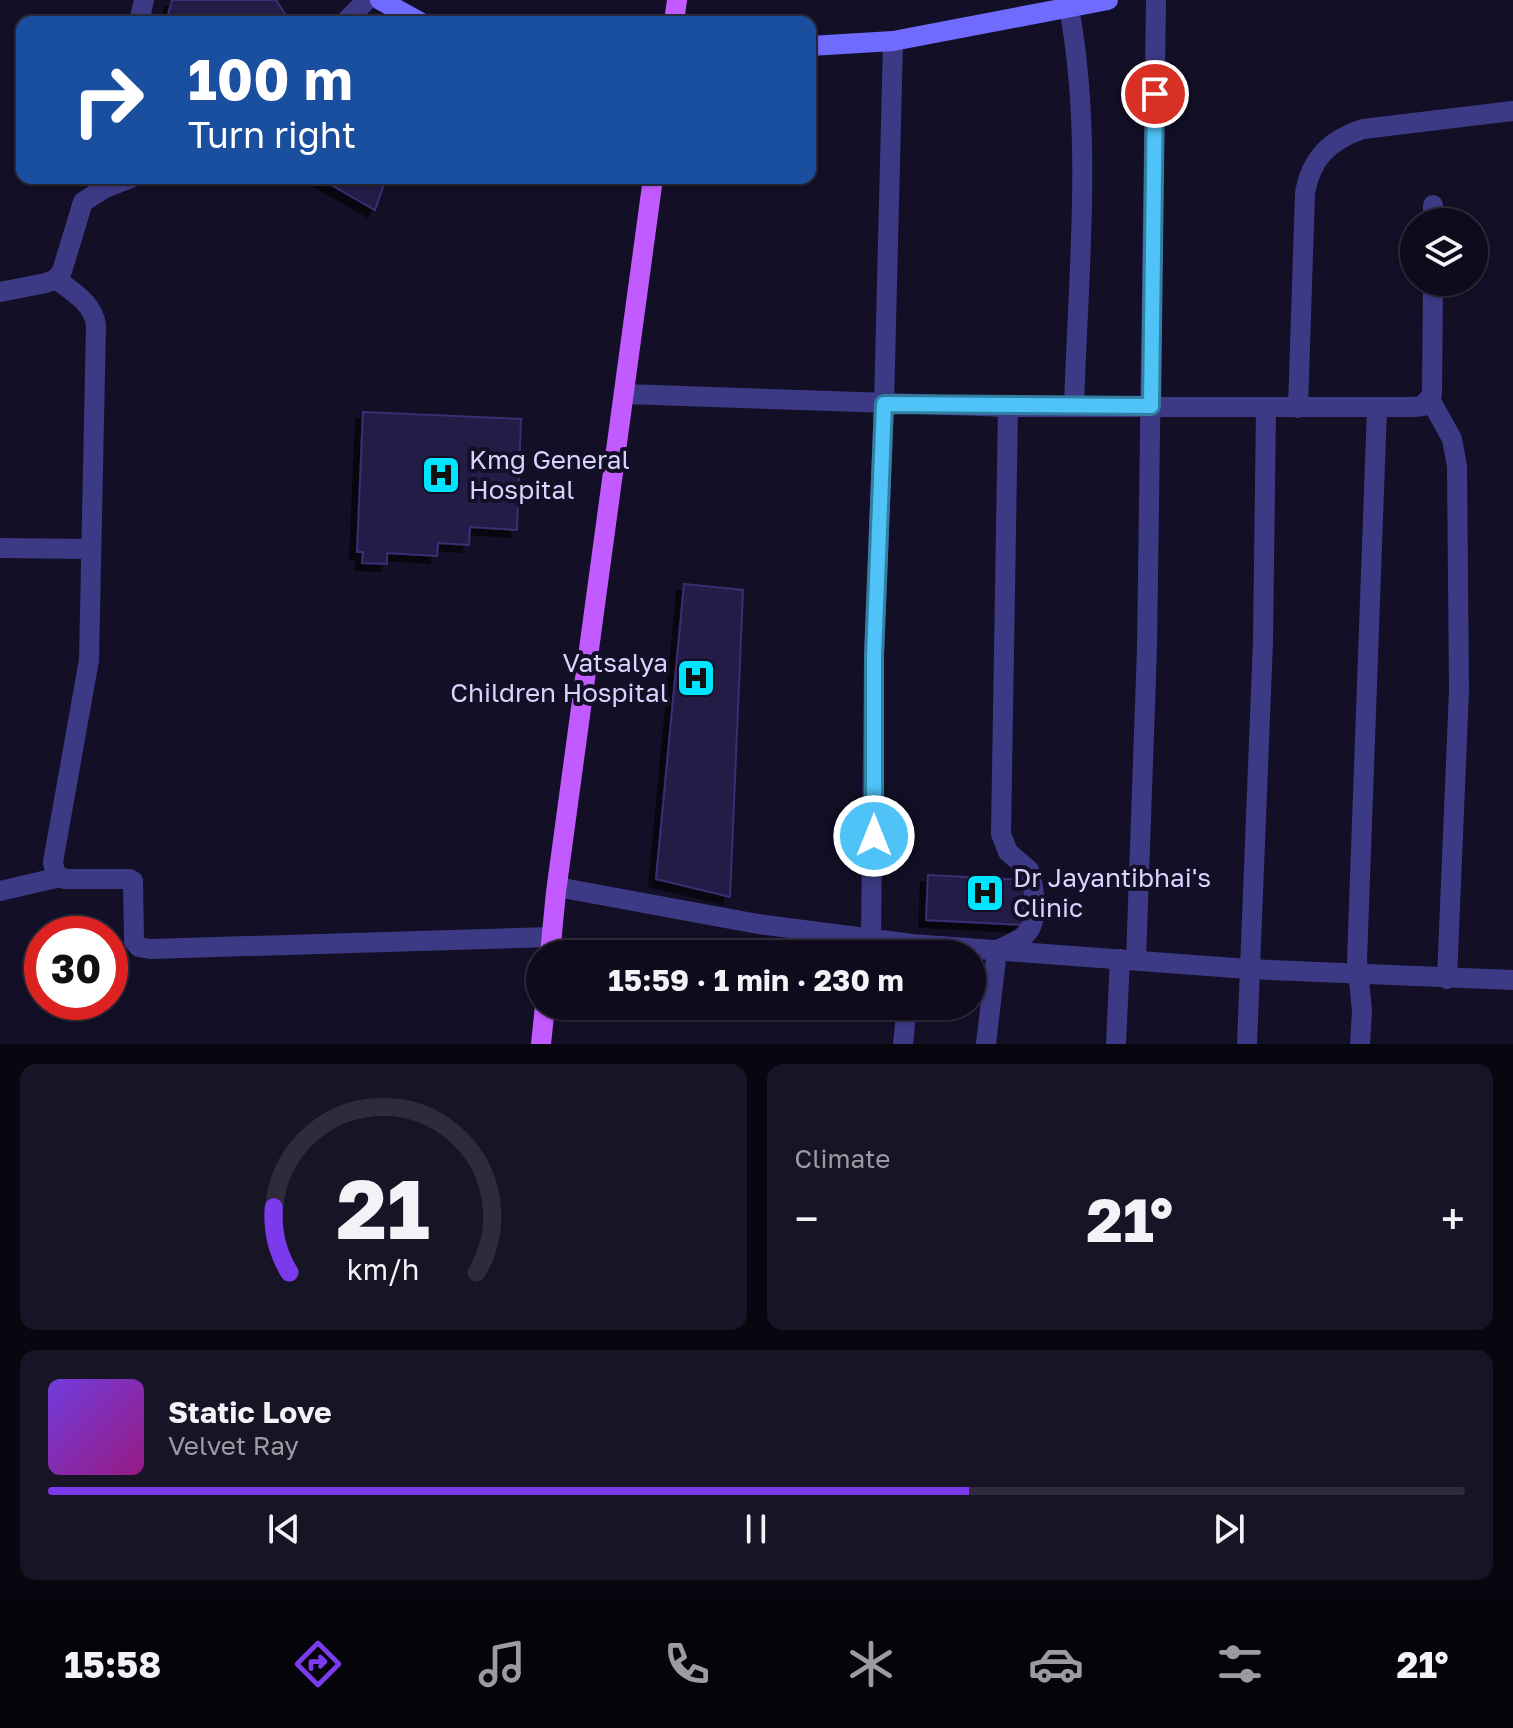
<!DOCTYPE html>
<meta charset="utf-8">
<style>
:root{--surface:#0e0b1c;--page:#171425;--text:#f1f3f6;--muted:#9b9ba3;--line:#2e2b3b;--accent:#7c3aed}
body{margin:0;font-family:"Golos Text",sans-serif;background:var(--page);color:var(--text);height:100vh;display:flex;flex-direction:column;font-size:30px;white-space:nowrap}
*{box-sizing:border-box;margin:0}
p{font-size:26px;color:var(--muted)}
.icon{flex:none;width:44px;height:44px;fill:none;stroke:currentColor;stroke-width:2;stroke-linecap:round;stroke-linejoin:round}
.map{position:relative;height:1044px;overflow:hidden}
.drawer{display:flex;flex-direction:column;gap:20px;padding:20px;background:#08060f;flex:1}
.drawer>*{flex:none}
.top-card{position:absolute;left:16px;top:16px;width:800px;height:168px;border-radius:16px;box-shadow:0 2px 6px #0004,0 0 0 2px var(--line);background:#1a4fa0;color:#fff;overflow:hidden}
.fabs{position:absolute;left:1400px;top:208px;display:grid;gap:16px}
.fabs a{display:grid;place-items:center;width:88px;height:88px;border-radius:50%;background:var(--surface);box-shadow:0 2px 6px #0004,0 0 0 2px var(--line);font-size:40px}
.speed{position:absolute;left:24px;top:916px;display:flex;gap:16px;font-size:40px;font-weight:700;text-align:center}
.speed>*{display:grid;place-content:center;width:104px;height:104px;border-radius:50%;background:var(--surface);box-shadow:0 2px 6px #0004,0 0 0 2px var(--line);line-height:1}
.speed .limit{border:12px solid #d22;background:#fff;color:#111}
.pin{position:absolute;display:grid;place-items:center;width:68px;height:68px;color:#fff;margin:-34px;border:4px solid #fff;border-radius:50%;box-shadow:0 2px 8px #0007}
.me{position:absolute;width:88px;margin:-44px;rotate:0deg;stroke-linejoin:round;filter:drop-shadow(0 0 6px #0008)}
.turn{display:flex;align-items:center;gap:28px;height:168px;padding:0 40px;font-size:36px}
.turn .icon{width:104px;height:104px;stroke-width:2.5}
.turn b{display:block;font-size:56px;line-height:68px}
.big{font-size:60px;font-weight:700;line-height:1.1}
.drawer .card{flex:1;display:flex;flex-direction:column;justify-content:center;gap:12px;min-width:0;padding:0 28px;border-radius:16px;background:var(--page)}
.drawer .dial{align-items:center;gap:0}
.dial svg{height:208px;overflow:visible;fill:none;stroke:var(--line);stroke-width:7;stroke-linecap:round;text-anchor:middle}
.dial text{fill:var(--text);stroke:none}
.song{display:flex;align-items:center;gap:24px}
.cover{width:96px;height:96px;border-radius:12px;background:linear-gradient(135deg,hsl(260 70% 55%),hsl(310 70% 35%))}
.played{height:8px;border-radius:4px;background:linear-gradient(90deg,var(--accent) 65%,var(--line) 65%)}
.keys{display:flex;justify-content:space-around;direction:ltr}
.heat{display:flex;justify-content:space-between;align-items:center;font-size:44px;direction:ltr}
.drawer .tiles{flex:1;display:grid;gap:20px;grid-template-columns:1fr 1fr}
.card:last-child{grid-column:span 2}
.trip{position:absolute;left:526px;top:940px;width:460px;height:80px;border-radius:40px;background:var(--surface);box-shadow:0 2px 6px #0004,0 0 0 2px var(--line);font-weight:700;line-height:80px;text-align:center}
.tabs{display:flex;height:128px;justify-content:space-around;align-items:center;background:#06040b;color:var(--muted)}
.tabs .icon{width:56px;height:56px}
.tabs .selected{color:var(--accent)}
.tabs b{font-size:36px;color:var(--text)}
.map>svg:first-child{display:block}
.building{fill:#241b47;stroke:#3b2d73;stroke-width:2;filter:url(#shadow)}
.lines{fill:none;stroke-linecap:round;stroke-linejoin:round}
.street{stroke:#3d3a85;stroke-width:20}
.secondary{stroke:#6f6bff;stroke-width:20}
.primary{stroke:#c25bff;stroke-width:20}
.route-casing{stroke:#337fa1;stroke-width:20}
.route{stroke:#4fc3f7;stroke-width:14}
.labels{text-anchor:middle;stroke-width:8;stroke-linejoin:round;paint-order:stroke}
.poi-label{font-size:26px;fill:#d9d4ff;stroke:#130f26;text-anchor:start}
</style>
<div class="map">
<svg width="1513" height="1044" viewBox="0 0 1513 1044">
<defs>
<filter id="shadow"><feDropShadow dx="-7" dy="7" stdDeviation="0" flood-color="#0009"/></filter>
</defs>
<rect width="100%" height="100%" fill="#130f26"/>
<!-- building -->
<g class="building">
<polygon points="172,0 276,0 289,20 166,22"/>
<polygon points="319,178 386,178 375,210"/>
<polygon points="363,412 521,419 517,530 470,527 469,545 438,543 437,556 387,553 387,564 362,563 363,552 357,552"/>
<polygon points="684,584 743,590 730,897 656,879"/>
<polygon points="928,875 1026,880 1023,925 926,920"/>
</g>
<g class="lines">
<!-- street -->
<g class="street">
<path d="M 1069,8 C 1093,134 1078,278 1074,406"/>
<polyline points="139,22 144,0"/>
<polyline points="345,22 367,0"/>
<polyline points="1433,222 1433,205"/>
<path d="M 56,279 C 73,292 93,303 96,325 L 89,660 L 53,862 L 55,873 L 64,879 L 129,879 L 133,881 L 134,941 L 139,947 L 150,949 L 552,937"/>
<polyline points="0,292 46,283 56,279 62,271 83,202 103,189 131,178"/>
<polyline points="624,394 1008,407 1414,407 1423,406 1432,394 1433,282"/>
<polyline points="1430,399 1452,439 1457,466 1459,690 1447,979"/>
<path d="M 1298,408 L 1305,193 C 1311,158 1330,140 1363,129 L 1513,111"/>
<polyline points="0,548 91,549"/>
<polyline points="557,887 758,924 912,944 1248,969 1513,980"/>
<polyline points="0,891 60,877"/>
<polyline points="871,939 874,656 884,404 893,41"/>
<polyline points="1136,960 1147,648 1156,0"/>
<polyline points="903,1044 907,1006"/>
<path d="M 986,1044 L 997,950 C 1006,946 1018,941 1026,934 C 1040,921 1034,887 1029,870 L 1008,852 L 1001,834 L 1008,407"/>
<polyline points="1116,1044 1120,959"/>
<polyline points="1247,1044 1263,641 1266,408"/>
<polyline points="1360,1044 1362,1011 1357,960 1377,408"/>
</g>
<!-- secondary -->
<g class="secondary">
<polyline points="380,0 420,22"/>
<polyline points="810,46 893,41 1108,0"/>
</g>
<!-- primary -->
<g class="primary">
<polyline points="674,22 677,0"/>
<polyline points="550,954 556,892 653,178"/>
<polyline points="541,1044 545,1006"/>
</g>
</g>
<g class="lines">
<defs>
<polyline id="route" points="874,836 874,656 884,404 1151,406 1155,94"/>
</defs>
<!-- route casing -->
<use href="#route" class="route-casing"/>
<!-- route -->
<use href="#route" class="route"/>
</g>
<!-- icons -->
<defs>
<symbol id="hospital-square" viewBox="-11 -11 22 22"><rect x="-9" y="-9" width="18" height="18" rx="4" fill="#00e5ff" stroke="#130f26"/><path d="M-5-5h3v3.5h4V-5h3V5h-3V1.5h-4V5h-3Z" fill="#111"/></symbol>
</defs>
<g fill-rule="evenodd">
<use href="#hospital-square" x="419" y="453" width="44" height="44"/>
<use href="#hospital-square" x="674" y="656" width="44" height="44"/>
<use href="#hospital-square" x="963" y="871" width="44" height="44"/>
</g>
<g class="labels">
<!-- poi labels -->
<g class="poi-label">
<text x="469" y="469">Kmg General<tspan x="469" dy="30">Hospital</tspan></text>
<text x="668" y="672" text-anchor="end">Vatsalya<tspan x="668" dy="30">Children Hospital</tspan></text>
<text x="1013" y="887">Dr Jayantibhai's<tspan x="1013" dy="30">Clinic</tspan></text>
</g>
</g>
</svg>
<div class="fabs">
<a><svg class="icon" aria-label="layers" viewBox="0 0 24 24"><path d="M12 4l9 5-9 5-9-5zM3 14l9 5 9-5"/></svg></a>
</div>
<div class="speed"><div class="limit">30</div></div>
<div class="pin" style="left:1155px;top:94px;background:#d93025"><svg class="icon" aria-label="arrive" viewBox="0 0 24 24"><path d="M6 21V4h12l-3 4 3 4H6"/></svg></div>
<svg class="me" style="left:874px;top:836px" viewBox="-20 -20 40 40"><circle r="17" fill="#4fc3f7" stroke="#fff" stroke-width="3"/><path d="M0-11L8 9 0 5-8 9z" fill="#fff"/></svg>
<div class="trip">15:59 · 1 min · 230 m</div>
<div class="top-card">
<div class="turn"><svg class="icon" aria-label="right" viewBox="0 0 24 24"><path d="M7 20v-9h11M14 6l5 5-5 5"/></svg><div><b>100 m</b>Turn right</div></div>
</div>
</div>
<section class="drawer">
<div class="tiles">
<div class="card dial"><svg viewBox="0 0 100 80">
<path d="M14 69A42 42 0 1 1 86 69"/>
<path d="M14 69A42 42 0 0 1 8 44" stroke="#7c3aed"/>
<text x="50" y="56" font-size="32" font-weight="700">21</text>
<text x="50" y="72" font-size="11">km/h</text>
</svg></div>
<div class="card"><p>Climate</p>
<div class="heat"><a>−</a><b class="big">21°</b><a>+</a></div>
</div>
<div class="card">
<div class="song"><i class="cover"></i><div><b>Static Love</b><p>Velvet Ray</p></div></div>
<div class="played"></div>
<div class="keys"><svg class="icon" aria-label="previous" viewBox="0 0 24 24"><path d="M18 5L8 12l10 7zM5 5v14"/></svg><svg class="icon" aria-label="pause" viewBox="0 0 24 24"><path d="M8 5v14M16 5v14"/></svg><svg class="icon" aria-label="next" viewBox="0 0 24 24"><path d="M6 5l10 7-10 7zM19 5v14"/></svg></div>
</div>
</div>
</section>
<nav class="tabs">
<b>15:58</b>
<svg class="icon selected" aria-label="directions" viewBox="0 0 24 24"><path d="M12 3l9 9-9 9-9-9zM9 14v-3h6M13 9l2 2-2 2"/></svg>
<svg class="icon" aria-label="music" viewBox="0 0 24 24"><path d="M9 18V5l10-2v13"/><circle cx="6" cy="18" r="3"/><circle cx="16" cy="16" r="3"/></svg>
<svg class="icon" aria-label="phone" viewBox="0 0 24 24"><path d="M5 4h4l2 5-3 2q2 4 5 5l2-3 5 2v4C11 20 4 13 5 4z"/></svg>
<svg class="icon" aria-label="climate" viewBox="0 0 24 24"><path d="M12 3v18M4 7l16 10M4 17L20 7"/></svg>
<svg class="icon" aria-label="car" viewBox="0 0 24 24"><path d="M5 17H2v-5l4-1 3-4h7l3 4 3 1v5h-3M9 17h6M6 11h13"/><circle cx="7" cy="17" r="2"/><circle cx="17" cy="17" r="2"/></svg>
<svg class="icon" aria-label="filters" viewBox="0 0 24 24"><path d="M4 7h16M4 17h16"/><circle cx="9" cy="7" r="2"/><circle cx="15" cy="17" r="2"/></svg>
<b>21°</b>
</nav>
